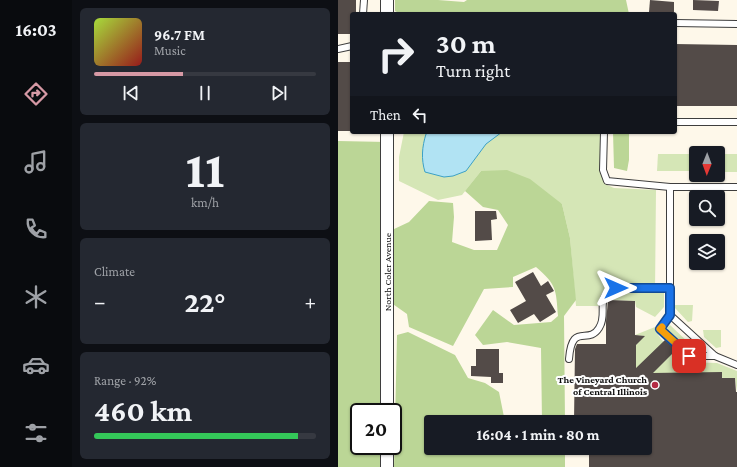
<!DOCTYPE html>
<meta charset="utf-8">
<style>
:root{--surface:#171b24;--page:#242831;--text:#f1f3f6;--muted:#9ea1a6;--line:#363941;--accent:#d699a5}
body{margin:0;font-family:"Crimson Pro",serif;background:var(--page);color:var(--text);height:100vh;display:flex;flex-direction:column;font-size:15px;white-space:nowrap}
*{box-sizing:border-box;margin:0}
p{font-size:13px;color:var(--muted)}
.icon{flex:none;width:22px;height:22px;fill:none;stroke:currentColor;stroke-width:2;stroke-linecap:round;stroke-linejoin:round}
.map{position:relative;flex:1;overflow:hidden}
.sheet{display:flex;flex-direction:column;gap:8px;padding:8px;background:#0d0f14;width:266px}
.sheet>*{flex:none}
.banner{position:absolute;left:12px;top:12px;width:327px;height:122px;border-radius:4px;box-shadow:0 1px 3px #0004;background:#171b24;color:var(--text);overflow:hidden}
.needle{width:26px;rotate:181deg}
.controls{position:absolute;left:351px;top:146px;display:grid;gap:8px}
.controls a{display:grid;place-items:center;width:36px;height:36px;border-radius:4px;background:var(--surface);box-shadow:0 1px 3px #0004;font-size:20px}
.speed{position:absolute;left:12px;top:403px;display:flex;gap:8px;font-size:20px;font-weight:700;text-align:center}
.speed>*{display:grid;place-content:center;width:52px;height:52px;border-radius:50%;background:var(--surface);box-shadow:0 1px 3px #0004;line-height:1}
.speed .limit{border:2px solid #111;border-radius:6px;background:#fff;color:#111}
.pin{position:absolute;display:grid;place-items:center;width:34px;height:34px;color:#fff;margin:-17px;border-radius:8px;box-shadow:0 2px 6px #0006}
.me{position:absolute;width:44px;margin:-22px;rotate:90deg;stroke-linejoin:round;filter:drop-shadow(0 0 3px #0008)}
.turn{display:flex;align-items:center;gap:14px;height:84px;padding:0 20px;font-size:18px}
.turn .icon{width:52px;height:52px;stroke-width:2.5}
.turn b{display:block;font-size:28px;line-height:34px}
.then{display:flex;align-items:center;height:38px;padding:0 20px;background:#0003;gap:8px;font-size:15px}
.big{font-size:30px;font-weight:700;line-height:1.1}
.sheet .card{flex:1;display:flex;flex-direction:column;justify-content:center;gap:6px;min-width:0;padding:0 14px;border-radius:6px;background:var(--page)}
.sheet .dial{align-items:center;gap:0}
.dial b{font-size:52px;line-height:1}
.song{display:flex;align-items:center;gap:12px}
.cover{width:48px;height:48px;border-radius:6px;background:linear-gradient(135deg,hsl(80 70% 55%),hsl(0 70% 35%))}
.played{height:4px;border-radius:2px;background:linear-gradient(90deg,var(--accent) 40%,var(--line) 40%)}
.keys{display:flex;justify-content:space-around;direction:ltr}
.heat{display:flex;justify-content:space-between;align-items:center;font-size:22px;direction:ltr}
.charge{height:6px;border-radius:3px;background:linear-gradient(90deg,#34c759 92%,var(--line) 0)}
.trip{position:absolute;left:86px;top:415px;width:228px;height:40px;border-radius:4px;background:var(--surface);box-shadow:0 1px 3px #0004;font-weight:700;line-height:40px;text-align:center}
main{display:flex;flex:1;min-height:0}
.dock{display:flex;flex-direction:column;width:72px;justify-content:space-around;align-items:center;background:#090b0e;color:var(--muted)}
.dock .icon{width:28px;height:28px}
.dock .selected{color:var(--accent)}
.dock b{font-size:18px;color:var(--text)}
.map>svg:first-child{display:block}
.green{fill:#d5e6b6}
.forest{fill:#bbd696}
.water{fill:#b1e3f3;stroke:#3ca1c6}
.building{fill:#534b48}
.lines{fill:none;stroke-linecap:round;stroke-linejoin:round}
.service-casing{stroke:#3e3e3e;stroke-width:8}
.minor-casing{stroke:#3e3e3e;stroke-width:14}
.service{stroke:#fff;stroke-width:6}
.minor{stroke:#fff;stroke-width:12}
.route-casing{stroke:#114b97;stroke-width:10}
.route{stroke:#1a73e8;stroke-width:7}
.slow{stroke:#f59e0b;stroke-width:7}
.poi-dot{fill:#b42a43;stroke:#fff;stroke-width:1.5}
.labels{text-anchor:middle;stroke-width:4;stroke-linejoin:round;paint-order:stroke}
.street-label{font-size:10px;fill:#0b0b0b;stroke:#fff}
.poi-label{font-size:10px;font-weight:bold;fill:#0b0b0b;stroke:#fff;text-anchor:end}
</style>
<main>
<nav class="dock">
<b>16:03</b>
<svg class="icon selected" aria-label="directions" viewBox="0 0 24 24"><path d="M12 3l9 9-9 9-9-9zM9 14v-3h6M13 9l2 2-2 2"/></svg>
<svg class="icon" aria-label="music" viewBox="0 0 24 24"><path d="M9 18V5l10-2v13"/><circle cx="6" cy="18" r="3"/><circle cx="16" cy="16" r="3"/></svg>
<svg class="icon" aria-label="phone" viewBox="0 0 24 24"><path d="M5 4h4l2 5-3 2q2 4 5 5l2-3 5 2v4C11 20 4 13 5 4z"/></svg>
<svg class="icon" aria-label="climate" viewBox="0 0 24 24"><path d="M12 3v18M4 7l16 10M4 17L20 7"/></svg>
<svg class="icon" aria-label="car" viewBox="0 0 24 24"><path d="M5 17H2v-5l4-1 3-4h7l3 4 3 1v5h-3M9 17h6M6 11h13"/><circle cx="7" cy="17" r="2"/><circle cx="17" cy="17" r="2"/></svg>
<svg class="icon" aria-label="filters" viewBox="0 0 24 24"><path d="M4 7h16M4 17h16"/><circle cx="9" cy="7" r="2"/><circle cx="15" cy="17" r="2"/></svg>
</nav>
<section class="sheet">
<div class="card">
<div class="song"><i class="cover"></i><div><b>96.7 FM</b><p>Music</p></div></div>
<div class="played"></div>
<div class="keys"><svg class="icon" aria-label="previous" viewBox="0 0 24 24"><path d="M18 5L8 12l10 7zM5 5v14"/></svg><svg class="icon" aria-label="pause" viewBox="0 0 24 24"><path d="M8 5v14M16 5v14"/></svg><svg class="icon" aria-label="next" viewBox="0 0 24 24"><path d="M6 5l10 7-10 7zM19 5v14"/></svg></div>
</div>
<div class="card dial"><b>11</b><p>km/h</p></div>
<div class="card"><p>Climate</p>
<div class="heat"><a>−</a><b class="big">22°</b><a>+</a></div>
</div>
<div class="card"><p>Range · 92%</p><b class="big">460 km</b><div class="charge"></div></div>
</section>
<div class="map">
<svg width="399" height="467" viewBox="0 0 399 467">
<rect width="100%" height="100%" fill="#fef8ea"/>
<!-- green -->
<g class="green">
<polygon points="66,132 264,132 264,171 267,184 276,188 318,190 317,293 326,293 326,307 317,317 298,307 297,301 269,300 260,306 238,306 232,238 224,204 143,171 124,195 100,200 61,181 61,157"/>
<polygon points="320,154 358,154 358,171 319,171"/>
<rect x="380" y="154" width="19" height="18"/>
<polygon points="337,305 355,305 354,321 350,322 337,308"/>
<polygon points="332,325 352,344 351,348 348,348 331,333 329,328"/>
<polygon points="317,327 317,330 323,339 340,357 348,362 379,363 399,371 399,392 397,378 298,377 298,345 306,336 297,335"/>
<polygon points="365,330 383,330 383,347 378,348 366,337"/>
</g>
<!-- forest -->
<g class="forest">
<polygon points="57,0 100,0 126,2 129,0 288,0 291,14 63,14 57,11"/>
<polygon points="275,132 291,132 291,160 289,171 276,168"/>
<polygon points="0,141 49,142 49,412 21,412 21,446 49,446 49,467 0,467"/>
<path d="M 169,170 L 192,179 L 224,204 L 232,238 L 238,300 L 226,316 L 227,422 L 204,422 L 203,348 L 169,342 L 145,345 L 137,335 L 155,310 L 176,325 L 213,322 L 220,316 C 218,290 219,285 198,267 L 175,277 L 175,287 L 146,289 L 115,346 L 71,327 L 69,314 L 52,302 L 54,230 L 71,222 L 91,201 L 115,203 L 116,217 L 114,242 L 136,250 L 159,250 L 170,225 L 160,210 L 145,207 L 127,191 L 143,171 Z"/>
<polygon points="70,332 117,355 130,378 147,383 161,392 167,422 93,422 93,448 227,448 227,467 56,467 59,335"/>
</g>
<!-- water -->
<path class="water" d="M 92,132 L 164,132 L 148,144 L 128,171 L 115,176 L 106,177 L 87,172 C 83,159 84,147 88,134 Z"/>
<!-- building -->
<g class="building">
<polygon points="0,0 18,0 18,14 14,14 14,34 0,34"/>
<polygon points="312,0 336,2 336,12 311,12"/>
<polygon points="355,0 381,1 380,11 355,10"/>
<polygon points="337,44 399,45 399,106 337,106"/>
<rect x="0" y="62" width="14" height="69"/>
<polygon points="137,211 158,211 159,219 153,220 154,240 137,241"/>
<polygon points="195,272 203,286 210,281 216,291 208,295 218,312 202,322 196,314 180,323 172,310 188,301 177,282"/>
<polygon points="270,300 297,301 297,335 307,336 298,345 298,368 327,340 338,350 315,373 384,372 384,378 397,378 398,392 399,392 399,467 251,467 251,448 307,448 307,422 236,421 237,349 239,344 268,344 268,322"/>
<polygon points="138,349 161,349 161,373 165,373 165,383 153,383 153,377 133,376 133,366 138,366"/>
</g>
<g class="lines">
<defs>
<g id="service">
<polyline points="25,14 26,0"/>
<polyline points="337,23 399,24"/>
<polyline points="0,49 14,46"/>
<polyline points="337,122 399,122"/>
<polyline points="266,132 265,170 269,181 332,187"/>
<polyline points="332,315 377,356 399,365"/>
<polyline points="377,356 351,356 322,329 332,315 332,187 399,187"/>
<path d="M 231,359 C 234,321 250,346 261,328 C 271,313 255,298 278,288 L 332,288"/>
</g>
<g id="minor">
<polyline points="49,14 49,0"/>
<polyline points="49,412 49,132"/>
<polyline points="49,467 49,446"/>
</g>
</defs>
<!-- service casing -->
<use href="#service" class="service-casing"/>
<!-- minor casing -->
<use href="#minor" class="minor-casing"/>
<!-- service -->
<use href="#service" class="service"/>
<!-- minor -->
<use href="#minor" class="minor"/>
</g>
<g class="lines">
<defs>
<polyline id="route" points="278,288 332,288 332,315 322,329 351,356"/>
</defs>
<!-- route casing -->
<use href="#route" class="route-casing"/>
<!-- route -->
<use href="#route" class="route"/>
<!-- slow -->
<polyline class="slow" points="324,327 322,329 341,346"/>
</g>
<!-- markers -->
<circle class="poi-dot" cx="317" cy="385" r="4"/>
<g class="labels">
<!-- street labels -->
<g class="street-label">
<text transform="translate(49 272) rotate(-90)" y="4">North Coler Avenue</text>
</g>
<!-- poi labels -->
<g class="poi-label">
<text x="309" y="383">The Vineyard Church<tspan x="309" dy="12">of Central Illinois</tspan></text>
</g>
</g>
</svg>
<div class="controls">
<a><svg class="needle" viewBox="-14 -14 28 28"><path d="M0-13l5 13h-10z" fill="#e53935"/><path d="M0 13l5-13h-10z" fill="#9ea1a6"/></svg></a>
<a><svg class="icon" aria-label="search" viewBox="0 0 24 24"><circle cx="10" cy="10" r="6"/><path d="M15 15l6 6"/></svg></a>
<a><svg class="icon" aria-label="layers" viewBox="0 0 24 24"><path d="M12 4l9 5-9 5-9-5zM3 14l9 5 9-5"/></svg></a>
</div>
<div class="speed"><div class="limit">20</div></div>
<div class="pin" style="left:351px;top:356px;background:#d93025"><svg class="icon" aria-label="arrive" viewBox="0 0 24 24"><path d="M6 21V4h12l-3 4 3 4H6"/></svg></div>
<svg class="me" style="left:278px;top:288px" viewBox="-20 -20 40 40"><path d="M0-17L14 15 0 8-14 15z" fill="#1a73e8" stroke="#fff" stroke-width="4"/></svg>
<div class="trip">16:04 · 1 min · 80 m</div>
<div class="banner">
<div class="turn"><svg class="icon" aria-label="right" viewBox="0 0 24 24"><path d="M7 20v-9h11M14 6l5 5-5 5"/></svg><div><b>30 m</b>Turn right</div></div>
<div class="then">Then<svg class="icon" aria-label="left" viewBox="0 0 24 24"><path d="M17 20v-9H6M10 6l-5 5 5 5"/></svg></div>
</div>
</div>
</main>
